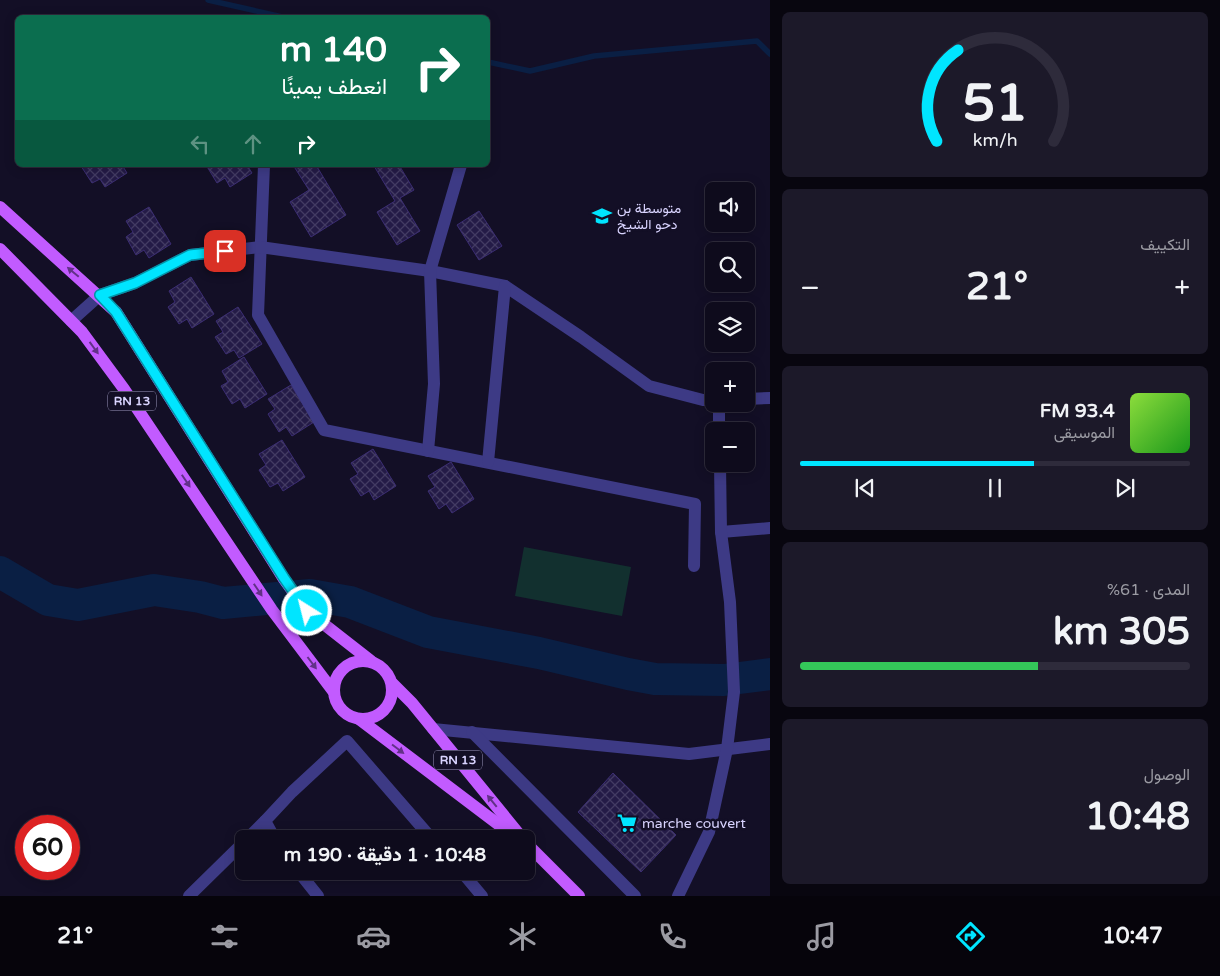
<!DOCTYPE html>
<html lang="ar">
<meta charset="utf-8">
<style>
:root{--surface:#0e0b1c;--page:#1c1929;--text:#f1f3f6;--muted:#9b9ba3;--line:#2e2b3b;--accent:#00e5ff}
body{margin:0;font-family:"Varela Round",Vazirmatn,sans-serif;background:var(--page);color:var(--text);direction:rtl;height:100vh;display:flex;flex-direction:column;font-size:19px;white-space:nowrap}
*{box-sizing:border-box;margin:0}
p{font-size:16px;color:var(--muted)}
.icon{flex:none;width:28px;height:28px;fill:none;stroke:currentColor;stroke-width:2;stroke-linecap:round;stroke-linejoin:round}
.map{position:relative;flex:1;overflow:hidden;direction:ltr}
.details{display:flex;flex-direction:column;gap:12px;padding:12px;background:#08060f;width:450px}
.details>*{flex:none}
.guide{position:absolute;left:15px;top:15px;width:475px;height:152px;border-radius:8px;box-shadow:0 2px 12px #0003,0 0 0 1px var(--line);direction:rtl;background:#0b6e4f;color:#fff;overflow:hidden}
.fabs{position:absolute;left:705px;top:182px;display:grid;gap:10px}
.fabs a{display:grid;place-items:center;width:50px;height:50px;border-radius:8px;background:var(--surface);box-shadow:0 2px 12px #0003,0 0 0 1px var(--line);font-size:25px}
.speed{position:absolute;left:15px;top:815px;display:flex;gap:10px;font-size:25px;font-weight:700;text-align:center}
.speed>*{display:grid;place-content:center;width:65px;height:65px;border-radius:50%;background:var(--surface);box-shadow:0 2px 12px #0003,0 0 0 1px var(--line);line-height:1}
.speed .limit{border:8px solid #d22;background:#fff;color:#111}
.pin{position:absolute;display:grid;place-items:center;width:42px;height:42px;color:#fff;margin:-21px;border-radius:10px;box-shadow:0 2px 8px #0006}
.me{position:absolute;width:55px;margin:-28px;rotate:324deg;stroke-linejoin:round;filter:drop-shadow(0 0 4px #0008)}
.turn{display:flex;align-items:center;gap:18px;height:105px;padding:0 20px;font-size:22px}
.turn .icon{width:65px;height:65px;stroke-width:2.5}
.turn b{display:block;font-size:35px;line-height:42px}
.lanes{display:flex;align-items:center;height:48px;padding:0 20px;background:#0003;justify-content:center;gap:25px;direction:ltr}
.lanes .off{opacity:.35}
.big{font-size:38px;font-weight:800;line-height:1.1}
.details .tile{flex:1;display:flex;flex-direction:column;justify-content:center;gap:8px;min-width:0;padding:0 18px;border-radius:8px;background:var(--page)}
.details .dial{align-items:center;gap:0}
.dial svg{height:130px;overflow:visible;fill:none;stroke:var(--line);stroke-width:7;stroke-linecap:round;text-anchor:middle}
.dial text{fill:var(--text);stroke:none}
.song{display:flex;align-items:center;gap:15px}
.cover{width:60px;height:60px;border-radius:8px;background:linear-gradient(135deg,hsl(90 70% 55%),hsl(120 70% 35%))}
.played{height:5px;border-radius:2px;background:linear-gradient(90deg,var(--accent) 60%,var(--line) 60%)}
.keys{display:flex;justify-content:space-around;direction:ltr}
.heat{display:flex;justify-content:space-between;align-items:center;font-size:28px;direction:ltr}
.charge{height:8px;border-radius:4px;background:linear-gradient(90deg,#34c759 61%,var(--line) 0)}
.trip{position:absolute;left:235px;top:830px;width:300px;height:50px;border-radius:8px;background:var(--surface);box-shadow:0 2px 12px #0003,0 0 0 1px var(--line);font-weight:800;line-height:50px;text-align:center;direction:rtl}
.menu{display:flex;height:80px;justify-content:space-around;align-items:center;background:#06040b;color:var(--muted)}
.menu .icon{width:35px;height:35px}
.menu .on{color:var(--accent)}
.menu b{font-size:22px;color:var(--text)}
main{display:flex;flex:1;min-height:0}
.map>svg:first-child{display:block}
.grass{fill:#12302f}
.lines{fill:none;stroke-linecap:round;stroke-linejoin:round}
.stream{stroke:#0a1f44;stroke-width:5.5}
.river{stroke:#0a1f44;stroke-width:32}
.building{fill:url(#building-cross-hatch);stroke:#3b2d73}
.street{stroke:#3d3a85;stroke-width:12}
.primary{stroke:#c25bff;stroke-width:12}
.oneway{fill:#623188}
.route-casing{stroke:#0095a6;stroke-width:12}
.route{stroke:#00e5ff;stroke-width:9}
.labels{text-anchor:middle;stroke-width:5;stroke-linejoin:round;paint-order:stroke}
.shield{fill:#130f26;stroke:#9e99be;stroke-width:1}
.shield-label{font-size:12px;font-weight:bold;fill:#d9d4ff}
.poi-label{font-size:14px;fill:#d9d4ff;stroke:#130f26;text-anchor:start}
</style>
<main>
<section class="details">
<div class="tile dial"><svg viewBox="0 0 100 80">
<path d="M14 69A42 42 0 1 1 86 69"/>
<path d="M14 69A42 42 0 0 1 27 13" stroke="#00e5ff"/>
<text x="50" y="56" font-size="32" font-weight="700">51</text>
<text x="50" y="72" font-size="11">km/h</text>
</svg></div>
<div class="tile"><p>التكييف</p>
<div class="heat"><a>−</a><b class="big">21°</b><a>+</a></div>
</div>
<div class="tile">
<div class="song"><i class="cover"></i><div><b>93.4 FM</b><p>الموسيقى</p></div></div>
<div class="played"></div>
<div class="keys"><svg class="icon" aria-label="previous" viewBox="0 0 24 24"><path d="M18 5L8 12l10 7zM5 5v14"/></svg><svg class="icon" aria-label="pause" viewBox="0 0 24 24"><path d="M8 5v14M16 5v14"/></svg><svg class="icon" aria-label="next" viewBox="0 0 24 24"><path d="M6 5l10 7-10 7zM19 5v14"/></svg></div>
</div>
<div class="tile"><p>المدى · 61%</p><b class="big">305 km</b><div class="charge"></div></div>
<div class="tile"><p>الوصول</p><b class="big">10:48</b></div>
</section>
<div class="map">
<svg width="770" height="896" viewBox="0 0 770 896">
<defs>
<pattern id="building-cross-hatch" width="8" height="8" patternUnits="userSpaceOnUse" patternTransform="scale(1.25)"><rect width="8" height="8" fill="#241b47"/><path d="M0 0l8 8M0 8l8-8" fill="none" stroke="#433b63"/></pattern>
</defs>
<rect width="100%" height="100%" fill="#130f26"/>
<!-- grass -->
<polygon class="grass" points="524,547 631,567 622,616 515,596"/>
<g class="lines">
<!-- stream -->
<g class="stream">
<polyline points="208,0 287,18"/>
<polyline points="488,62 530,71 594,56 757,41 770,54"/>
</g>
<!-- river -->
<polyline class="river" points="0,572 48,600 78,605 154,590 200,597 223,603 310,595 350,602 428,632 539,653 628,674 655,679 724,680 770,674"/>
</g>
<!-- building -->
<g class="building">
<polygon points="122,165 127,173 105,187 100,179 92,183 81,166"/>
<polygon points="206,165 247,165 252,173 230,187 225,178 217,183"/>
<polygon points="293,165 316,165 346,215 311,237 290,202 309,190"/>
<polygon points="377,165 399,165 414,190 400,198 420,231 397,245 377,212 395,201 374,166"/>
<polygon points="149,207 171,244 149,258 144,250 136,255 126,237 133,232 126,221"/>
<polygon points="479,211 502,246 479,260 457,225"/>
<polygon points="191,277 214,314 192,328 187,319 179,324 168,307 175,302 169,291"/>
<polygon points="238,307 262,344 239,358 234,350 226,354 215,337 223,332 216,321"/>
<polygon points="244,357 267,394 245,408 240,399 232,404 221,386 228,382 222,371"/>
<polygon points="291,385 314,422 292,436 286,427 279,432 268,414 275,409 268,399"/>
<polygon points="282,440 305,477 283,491 278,483 270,487 259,470 266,465 259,454"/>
<polygon points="373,449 396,486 374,500 369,491 361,496 350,479 358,474 351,463"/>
<polygon points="451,462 474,499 452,513 446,504 439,509 428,491 435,487 428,476"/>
<polygon points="613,773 676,835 641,872 578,812"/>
</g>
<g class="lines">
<!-- street -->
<g class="street">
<polyline points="264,165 258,315 324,430 695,504 694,566"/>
<polyline points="71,321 100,295 135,283 190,255 260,247 430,271 505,286 581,337 649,386 703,400 714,400"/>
<polyline points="746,399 770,398"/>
<polyline points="719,404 719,431"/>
<polyline points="428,451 434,384 430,271 461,165"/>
<polyline points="488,462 505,286"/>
<polyline points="721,532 770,528"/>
<polyline points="433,729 689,754 770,744"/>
<polyline points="472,732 635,896"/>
<polyline points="247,839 265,821"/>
<polyline points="275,839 265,821 292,792 347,741 432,839"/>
<polyline points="298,871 318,896"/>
<polyline points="461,871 482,896"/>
<polyline points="189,896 244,842"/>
<polyline points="678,896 709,832 727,749 734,692 730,602 721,532 720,464"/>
</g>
<!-- primary -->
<g class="primary">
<polyline points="0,207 116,312 284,579 307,611 371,661"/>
<polyline points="0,249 82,332 124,389 272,610 333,691"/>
<circle cx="363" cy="690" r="29"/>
<polyline points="392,683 412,703 523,839"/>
<polyline points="359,719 515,837"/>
<polyline points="526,843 579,896"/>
</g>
</g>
<!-- one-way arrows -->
<defs><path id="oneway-solid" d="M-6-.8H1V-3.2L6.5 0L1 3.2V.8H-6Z" transform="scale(1.25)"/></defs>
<g class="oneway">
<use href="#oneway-solid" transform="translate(73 272) rotate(-140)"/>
<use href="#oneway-solid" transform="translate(94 348) rotate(54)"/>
<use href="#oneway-solid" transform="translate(186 481) rotate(56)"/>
<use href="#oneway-solid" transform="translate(258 590) rotate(56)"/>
<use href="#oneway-solid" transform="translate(312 663) rotate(53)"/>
<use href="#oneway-solid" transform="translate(398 749) rotate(37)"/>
<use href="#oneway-solid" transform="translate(492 801) rotate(-129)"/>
</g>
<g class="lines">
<defs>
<polyline id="route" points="225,251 190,255 135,283 100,295 116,312 284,578 307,611"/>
</defs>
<!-- route casing -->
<use href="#route" class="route-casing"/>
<!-- route -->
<use href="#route" class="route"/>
</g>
<!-- icons -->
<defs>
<symbol id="school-bare" viewBox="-9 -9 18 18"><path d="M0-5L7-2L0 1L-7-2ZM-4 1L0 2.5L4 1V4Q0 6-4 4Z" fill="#00e5ff" stroke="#130f26" stroke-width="2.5" paint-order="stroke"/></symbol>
<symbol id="supermarket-bare" viewBox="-9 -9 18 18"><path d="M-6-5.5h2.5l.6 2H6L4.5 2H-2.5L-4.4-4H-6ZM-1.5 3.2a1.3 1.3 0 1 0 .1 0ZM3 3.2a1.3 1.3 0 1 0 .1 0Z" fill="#00e5ff" stroke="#130f26" stroke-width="2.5" paint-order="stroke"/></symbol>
</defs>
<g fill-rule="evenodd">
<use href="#school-bare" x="588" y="202" width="28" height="28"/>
<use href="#supermarket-bare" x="613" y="809" width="28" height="28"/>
</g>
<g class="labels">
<!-- shield labels -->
<g class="shield">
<rect x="108" y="391.5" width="48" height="19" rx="4"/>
<rect x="434" y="750.5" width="48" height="19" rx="4"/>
</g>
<g class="shield-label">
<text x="132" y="405">RN 13</text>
<text x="458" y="764">RN 13</text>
</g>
<!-- poi labels -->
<g class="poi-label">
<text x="617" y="213">متوسطة بن<tspan x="617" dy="16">دحو الشيخ</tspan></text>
<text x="642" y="828">marche couvert</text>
</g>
</g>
</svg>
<div class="fabs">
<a><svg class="icon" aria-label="sound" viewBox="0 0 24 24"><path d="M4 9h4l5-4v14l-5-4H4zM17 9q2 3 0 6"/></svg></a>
<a><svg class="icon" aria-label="search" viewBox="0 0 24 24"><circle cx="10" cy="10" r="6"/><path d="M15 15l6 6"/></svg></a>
<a><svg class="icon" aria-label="layers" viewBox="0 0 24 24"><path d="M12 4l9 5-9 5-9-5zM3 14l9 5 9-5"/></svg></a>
<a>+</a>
<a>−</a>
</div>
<div class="speed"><div class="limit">60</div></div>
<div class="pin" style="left:225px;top:251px;background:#d93025"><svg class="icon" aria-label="arrive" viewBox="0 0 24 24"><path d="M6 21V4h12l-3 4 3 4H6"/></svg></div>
<svg class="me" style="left:307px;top:611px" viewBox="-20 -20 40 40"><circle r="17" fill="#00e5ff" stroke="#fff" stroke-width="3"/><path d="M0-11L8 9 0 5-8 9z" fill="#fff"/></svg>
<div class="trip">10:48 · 1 دقيقة · 190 m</div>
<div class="guide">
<div class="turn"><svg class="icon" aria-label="right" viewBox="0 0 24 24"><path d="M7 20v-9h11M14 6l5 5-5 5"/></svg><div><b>140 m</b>انعطف يمينًا</div></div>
<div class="lanes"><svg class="icon off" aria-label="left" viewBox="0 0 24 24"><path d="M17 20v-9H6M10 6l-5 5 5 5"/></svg><svg class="icon off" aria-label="ahead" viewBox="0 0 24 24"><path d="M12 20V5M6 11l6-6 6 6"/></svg><svg class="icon" aria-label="right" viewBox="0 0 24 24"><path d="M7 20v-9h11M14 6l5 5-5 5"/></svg></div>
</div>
</div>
</main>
<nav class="menu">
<b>10:47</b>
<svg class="icon on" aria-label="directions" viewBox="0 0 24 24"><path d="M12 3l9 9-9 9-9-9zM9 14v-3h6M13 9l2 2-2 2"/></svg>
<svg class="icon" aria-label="music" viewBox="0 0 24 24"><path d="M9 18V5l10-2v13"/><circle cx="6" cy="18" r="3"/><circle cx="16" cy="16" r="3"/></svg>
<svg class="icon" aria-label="phone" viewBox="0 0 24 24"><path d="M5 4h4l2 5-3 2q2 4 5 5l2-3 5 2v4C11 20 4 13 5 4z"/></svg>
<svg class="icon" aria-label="climate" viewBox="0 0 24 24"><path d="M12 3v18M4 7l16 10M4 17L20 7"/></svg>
<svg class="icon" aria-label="car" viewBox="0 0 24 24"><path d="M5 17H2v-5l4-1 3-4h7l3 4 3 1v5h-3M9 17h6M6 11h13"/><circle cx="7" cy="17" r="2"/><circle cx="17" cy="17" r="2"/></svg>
<svg class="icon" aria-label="filters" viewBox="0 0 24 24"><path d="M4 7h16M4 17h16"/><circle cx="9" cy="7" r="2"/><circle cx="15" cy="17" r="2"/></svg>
<b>21°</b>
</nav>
